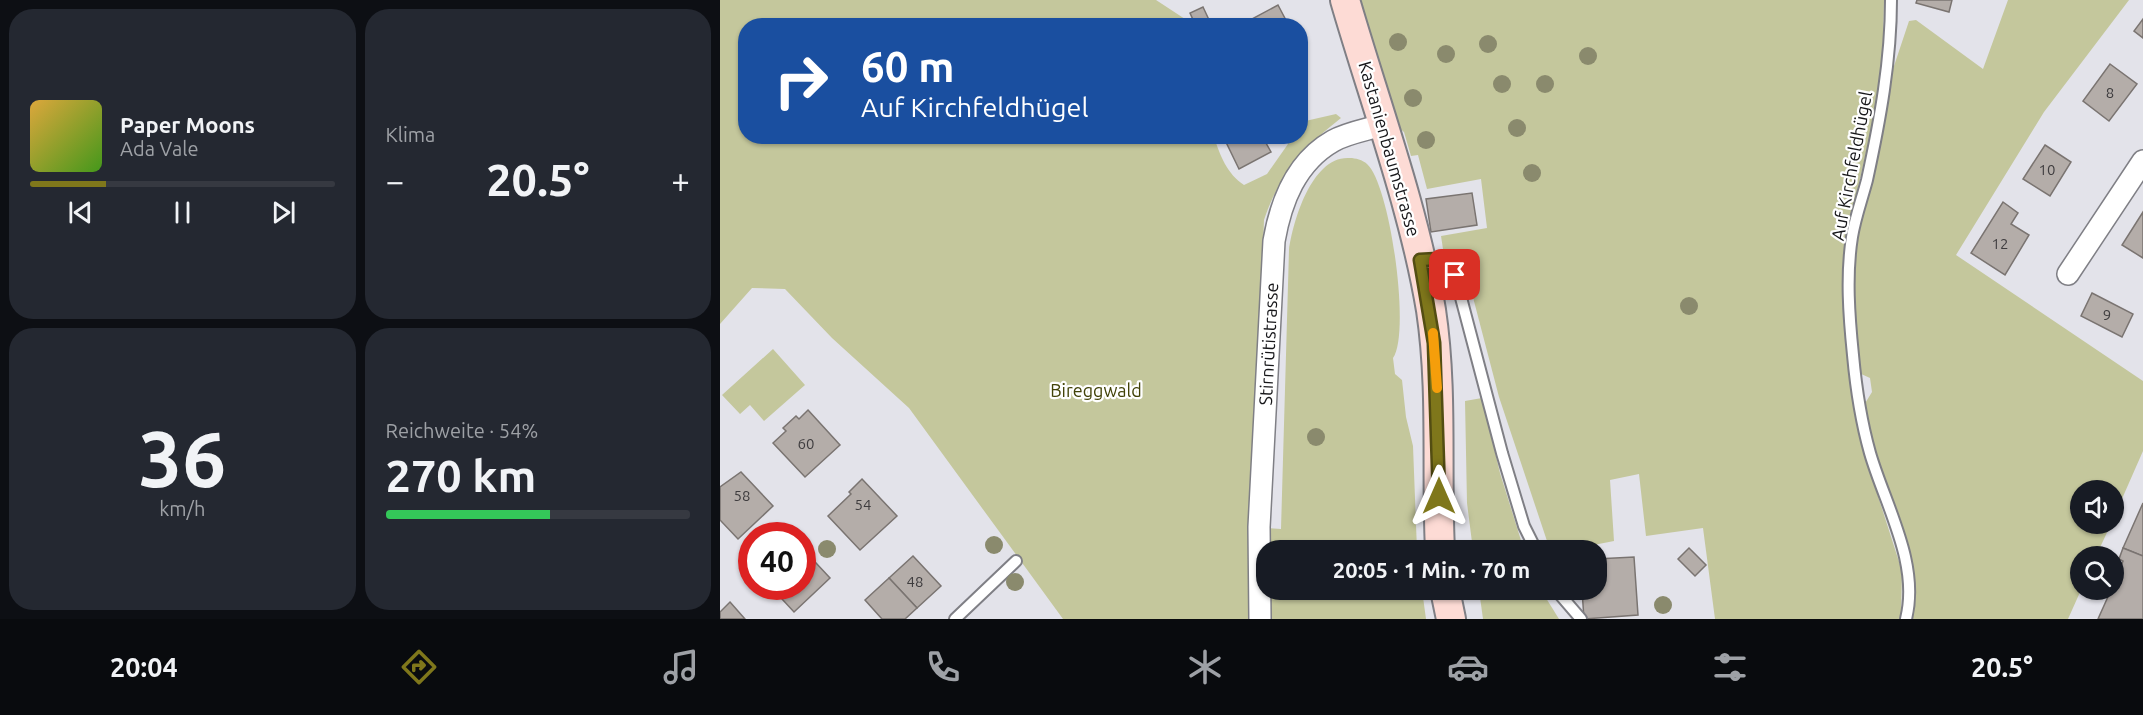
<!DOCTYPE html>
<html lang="de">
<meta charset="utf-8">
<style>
:root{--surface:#171b24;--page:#242831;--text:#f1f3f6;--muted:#9ea1a6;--line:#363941;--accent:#7f771b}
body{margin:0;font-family:Ubuntu,sans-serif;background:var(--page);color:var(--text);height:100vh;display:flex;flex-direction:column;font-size:22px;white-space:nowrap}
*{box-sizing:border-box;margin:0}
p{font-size:20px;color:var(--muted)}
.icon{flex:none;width:33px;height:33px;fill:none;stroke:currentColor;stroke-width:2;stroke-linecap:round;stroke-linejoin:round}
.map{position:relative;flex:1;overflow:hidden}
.panel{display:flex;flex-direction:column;gap:9px;padding:9px;background:#0d0f14;width:720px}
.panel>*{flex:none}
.hud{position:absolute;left:18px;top:18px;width:570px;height:126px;border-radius:24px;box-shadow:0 2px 4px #0004;background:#1a4fa0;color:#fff;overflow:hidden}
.controls{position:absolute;left:1350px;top:480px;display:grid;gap:12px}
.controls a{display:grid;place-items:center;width:54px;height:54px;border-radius:50%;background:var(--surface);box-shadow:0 2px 4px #0004;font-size:30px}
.speed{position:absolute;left:18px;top:522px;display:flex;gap:12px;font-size:30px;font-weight:700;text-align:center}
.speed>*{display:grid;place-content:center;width:78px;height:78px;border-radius:50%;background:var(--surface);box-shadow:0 2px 4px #0004;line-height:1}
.speed .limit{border:9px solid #d22;background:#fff;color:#111}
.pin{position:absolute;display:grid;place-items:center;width:51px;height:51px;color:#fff;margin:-26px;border-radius:12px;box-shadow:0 3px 9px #0006}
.me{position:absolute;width:66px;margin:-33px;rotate:0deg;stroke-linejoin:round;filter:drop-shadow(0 0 4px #0008)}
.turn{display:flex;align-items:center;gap:21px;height:126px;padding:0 24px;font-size:27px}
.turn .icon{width:78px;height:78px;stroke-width:2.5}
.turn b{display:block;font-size:42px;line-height:51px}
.big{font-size:45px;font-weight:600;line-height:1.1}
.panel .card{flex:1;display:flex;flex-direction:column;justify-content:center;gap:9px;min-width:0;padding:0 21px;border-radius:24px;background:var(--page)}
.panel .dial{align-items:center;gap:0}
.dial b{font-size:78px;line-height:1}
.song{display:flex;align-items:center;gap:18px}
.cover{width:72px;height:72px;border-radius:9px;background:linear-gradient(135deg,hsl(40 70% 55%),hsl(100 70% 35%))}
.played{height:6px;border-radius:3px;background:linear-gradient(90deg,var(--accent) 25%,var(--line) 25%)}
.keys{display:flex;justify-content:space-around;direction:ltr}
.heat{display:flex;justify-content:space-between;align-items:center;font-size:33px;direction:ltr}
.charge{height:9px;border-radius:4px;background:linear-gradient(90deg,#34c759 54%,var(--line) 0)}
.panel .tiles{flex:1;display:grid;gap:9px;grid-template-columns:repeat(2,1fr)}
.trip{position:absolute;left:536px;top:540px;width:351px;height:60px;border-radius:24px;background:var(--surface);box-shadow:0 2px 4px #0004;font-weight:600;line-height:60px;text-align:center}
.tabs{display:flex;height:96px;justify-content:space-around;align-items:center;background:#090b0e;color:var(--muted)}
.tabs .icon{width:42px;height:42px}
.tabs .on{color:var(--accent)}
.tabs b{font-size:27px;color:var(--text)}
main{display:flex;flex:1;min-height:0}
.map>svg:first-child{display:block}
.green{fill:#c4c79c}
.building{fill:#b4ada9;stroke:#7a7471;stroke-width:1.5}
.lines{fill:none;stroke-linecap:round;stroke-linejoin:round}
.lane-casing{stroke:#7f7f85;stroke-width:14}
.street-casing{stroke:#7f7f85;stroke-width:24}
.secondary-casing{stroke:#7f7f85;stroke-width:32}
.lane{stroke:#fff;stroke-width:10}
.street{stroke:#fff;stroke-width:21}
.secondary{stroke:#fddbd5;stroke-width:28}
.tree{fill:#8a8a6d}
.route-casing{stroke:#534d12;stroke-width:15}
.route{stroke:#7f771b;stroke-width:10}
.slow{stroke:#f59e0b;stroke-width:10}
.labels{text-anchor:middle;stroke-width:4.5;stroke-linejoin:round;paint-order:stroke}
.number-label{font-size:15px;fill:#3e3c3e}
.street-label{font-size:18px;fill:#17171a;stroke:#fff}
.park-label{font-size:18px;fill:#414207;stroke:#fff}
</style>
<main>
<section class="panel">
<div class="tiles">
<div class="card">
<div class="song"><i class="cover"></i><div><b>Paper Moons</b><p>Ada Vale</p></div></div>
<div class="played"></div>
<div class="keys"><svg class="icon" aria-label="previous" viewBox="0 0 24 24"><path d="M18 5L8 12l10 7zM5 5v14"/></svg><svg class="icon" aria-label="pause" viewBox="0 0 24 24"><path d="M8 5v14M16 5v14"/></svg><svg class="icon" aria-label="next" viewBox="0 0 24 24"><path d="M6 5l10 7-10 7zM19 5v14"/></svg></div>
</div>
<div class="card"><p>Klima</p>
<div class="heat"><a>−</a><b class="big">20.5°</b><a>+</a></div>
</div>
<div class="card dial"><b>36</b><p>km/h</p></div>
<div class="card"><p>Reichweite · 54%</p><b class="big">270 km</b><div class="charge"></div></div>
</div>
</section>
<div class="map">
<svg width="1423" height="619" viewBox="0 0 1423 619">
<rect width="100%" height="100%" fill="#e3e3ea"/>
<!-- green -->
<g class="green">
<path d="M 0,0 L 436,0 L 465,19 L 468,25 L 26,26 L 26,136 L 494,137 C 500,155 507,174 524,185 L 547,174 L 568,144 L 565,137 L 580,136 L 581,122 L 616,114 L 621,118 C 583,148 560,173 544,220 L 533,527 L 561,529 L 569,250 C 573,221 592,155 630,158 C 635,158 643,160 647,164 C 670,184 691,333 673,358 L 675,374 L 682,380 L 686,417 L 693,446 L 697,550 L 546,550 L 546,590 L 702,590 L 706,619 L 343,619 L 189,408 L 112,338 L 65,289 L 32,288 L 0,324 Z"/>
<polygon points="640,0 1164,0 1163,53 1158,99 1129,228 1128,352 1141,443 1182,571 1181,619 995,619 983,528 926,536 919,474 890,480 894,541 848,550 830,550 779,397 749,282 738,255 723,249 721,236 767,228 761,179 707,189 698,155 691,156 684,132 678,127"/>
<polygon points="1288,0 1409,0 1324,112 1236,255 1423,381 1423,451 1394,517 1394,490 1360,490 1360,524 1391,524 1376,556 1360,556 1361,590 1348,619 1190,619 1194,600 1152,446 1144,405 1152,392 1150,378 1139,373 1133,310 1135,253 1173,69 1189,21 1196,20 1263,69"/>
<polygon points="53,349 85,385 44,421 30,405 20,414 2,395"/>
<polygon points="762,398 780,473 804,550 753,550 747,503 745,401"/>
<polygon points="759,590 821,590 839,619 763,619"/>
</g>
<!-- building -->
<g class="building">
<polygon points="1197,0 1232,0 1229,12 1196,3"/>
<polygon points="558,5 569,26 519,26"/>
<polygon points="483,7 490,22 476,26 470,13"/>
<polygon points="1423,19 1423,38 1414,31"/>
<polygon points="1390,64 1417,84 1389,121 1363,101"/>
<polygon points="503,136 542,136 551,152 519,169"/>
<polygon points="1325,145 1351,162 1330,196 1303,179"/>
<polygon points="752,193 757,225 711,232 706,199"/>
<polygon points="1283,202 1298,213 1291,224 1309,235 1285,275 1251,253"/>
<polygon points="1423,212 1423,258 1402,245"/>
<polygon points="1372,293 1413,314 1402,337 1361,316"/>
<polygon points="88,410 120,445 85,477 53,443 66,431 63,428 76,416 79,419"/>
<polygon points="21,472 53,506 18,539 0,520 0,487"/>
<polygon points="142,479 177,516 140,550 108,516 131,494 129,492"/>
<polygon points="1423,503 1423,556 1403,548"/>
<polygon points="82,548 110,578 74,612 50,586 82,586"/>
<polygon points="969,548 986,565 975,576 958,559"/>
<polygon points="1403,548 1423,556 1423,619 1378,619 1391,590 1394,590 1394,583 1403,561 1399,559"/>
<polygon points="193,556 221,586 197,608 169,578"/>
<polygon points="914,557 918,615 864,619 862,590 876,590 876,559"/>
<polygon points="169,578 197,608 185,619 162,619 145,600"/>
<polygon points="10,602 25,619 0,619 0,612"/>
</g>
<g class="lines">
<defs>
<g id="lane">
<path d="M 1171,0 C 1171,61 1160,120 1147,180 C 1142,199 1135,218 1132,237 C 1126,275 1129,316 1133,355 C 1136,388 1141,421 1150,453 C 1165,505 1200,563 1186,619"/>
<polyline points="704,260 719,259 735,275 782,453 804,526 816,550"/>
<polyline points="836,590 861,619"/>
<polyline points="235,619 296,561"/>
</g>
<g id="street">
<polyline points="1348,274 1423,161"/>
<path d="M 540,619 L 539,527 L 554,241 C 561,201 576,162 613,141 C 627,133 646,130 662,125"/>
</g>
<g id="secondary">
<path d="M 625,0 C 654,100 694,208 711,310 C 723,390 716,471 720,550"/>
<polyline points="725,590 731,619"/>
</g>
</defs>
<!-- lane casing -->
<use href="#lane" class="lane-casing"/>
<!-- street casing -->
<use href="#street" class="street-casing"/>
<!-- secondary casing -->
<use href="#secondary" class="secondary-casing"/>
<!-- lane -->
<use href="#lane" class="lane"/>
<!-- street -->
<use href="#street" class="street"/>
<!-- secondary -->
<use href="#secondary" class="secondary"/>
</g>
<!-- trees -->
<g class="tree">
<circle cx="678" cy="42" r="9"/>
<circle cx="768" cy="44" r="9"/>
<circle cx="726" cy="54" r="9"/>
<circle cx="868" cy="56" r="9"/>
<circle cx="782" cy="84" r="9"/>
<circle cx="825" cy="84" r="9"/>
<circle cx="693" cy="98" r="9"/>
<circle cx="797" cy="128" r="9"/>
<circle cx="706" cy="140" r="9"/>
<circle cx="812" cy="173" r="9"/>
<circle cx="969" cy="306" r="9"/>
<circle cx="596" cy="437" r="9"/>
<circle cx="274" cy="545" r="9"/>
<circle cx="107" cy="549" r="9"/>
<circle cx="295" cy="582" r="9"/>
<circle cx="943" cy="605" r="9"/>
</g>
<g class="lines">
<defs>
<polyline id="route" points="719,496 714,343 700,260 718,259 735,275"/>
</defs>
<!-- route casing -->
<use href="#route" class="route-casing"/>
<!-- route -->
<use href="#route" class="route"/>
<!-- slow -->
<polyline class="slow" points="713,333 717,388"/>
</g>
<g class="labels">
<!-- number labels -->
<g class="number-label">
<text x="1390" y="98">8</text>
<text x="1327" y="175">10</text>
<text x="1280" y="249">12</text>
<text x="1387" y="320">9</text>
<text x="86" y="449">60</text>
<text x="22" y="501">58</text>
<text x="143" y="510">54</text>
<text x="195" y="587">48</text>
</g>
<!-- street labels -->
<g class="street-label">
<text transform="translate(669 149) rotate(74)" y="6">Kastanienbaumstrasse</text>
<text transform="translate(1132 166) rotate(-79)" y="6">Auf Kirchfeldhügel</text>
<text transform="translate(549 344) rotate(-87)" y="6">Stirnrütistrasse</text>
</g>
<!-- park labels -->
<g class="park-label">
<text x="376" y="397">Bireggwald</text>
</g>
</g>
</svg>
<div class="controls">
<a><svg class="icon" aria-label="sound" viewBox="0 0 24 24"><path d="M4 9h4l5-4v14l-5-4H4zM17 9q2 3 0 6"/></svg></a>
<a><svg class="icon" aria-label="search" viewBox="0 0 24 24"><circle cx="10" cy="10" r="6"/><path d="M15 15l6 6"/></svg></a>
</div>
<div class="speed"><div class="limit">40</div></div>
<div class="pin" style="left:735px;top:275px;background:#d93025"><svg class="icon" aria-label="arrive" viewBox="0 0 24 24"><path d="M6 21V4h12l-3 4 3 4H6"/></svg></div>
<svg class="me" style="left:719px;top:496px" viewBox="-20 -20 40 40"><path d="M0-17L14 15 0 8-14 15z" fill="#7f771b" stroke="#fff" stroke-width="4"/></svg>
<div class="trip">20:05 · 1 Min. · 70 m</div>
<div class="hud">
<div class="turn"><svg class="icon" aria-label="right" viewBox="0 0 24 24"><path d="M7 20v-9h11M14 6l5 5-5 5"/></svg><div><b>60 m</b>Auf Kirchfeldhügel</div></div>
</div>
</div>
</main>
<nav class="tabs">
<b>20:04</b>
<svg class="icon on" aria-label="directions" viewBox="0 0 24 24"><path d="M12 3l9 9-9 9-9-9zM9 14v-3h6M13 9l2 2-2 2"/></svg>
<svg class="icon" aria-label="music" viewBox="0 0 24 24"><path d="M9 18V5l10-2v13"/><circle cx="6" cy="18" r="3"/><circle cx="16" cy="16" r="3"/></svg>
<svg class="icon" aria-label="phone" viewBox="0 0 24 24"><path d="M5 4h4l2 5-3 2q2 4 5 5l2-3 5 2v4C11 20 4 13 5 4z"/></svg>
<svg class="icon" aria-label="climate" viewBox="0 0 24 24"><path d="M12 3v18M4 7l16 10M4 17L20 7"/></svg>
<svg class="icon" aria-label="car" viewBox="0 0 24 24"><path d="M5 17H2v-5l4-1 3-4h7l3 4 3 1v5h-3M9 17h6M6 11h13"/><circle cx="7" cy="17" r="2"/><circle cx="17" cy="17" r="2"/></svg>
<svg class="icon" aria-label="filters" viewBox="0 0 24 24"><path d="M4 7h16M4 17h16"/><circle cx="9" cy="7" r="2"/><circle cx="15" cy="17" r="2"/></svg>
<b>20.5°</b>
</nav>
